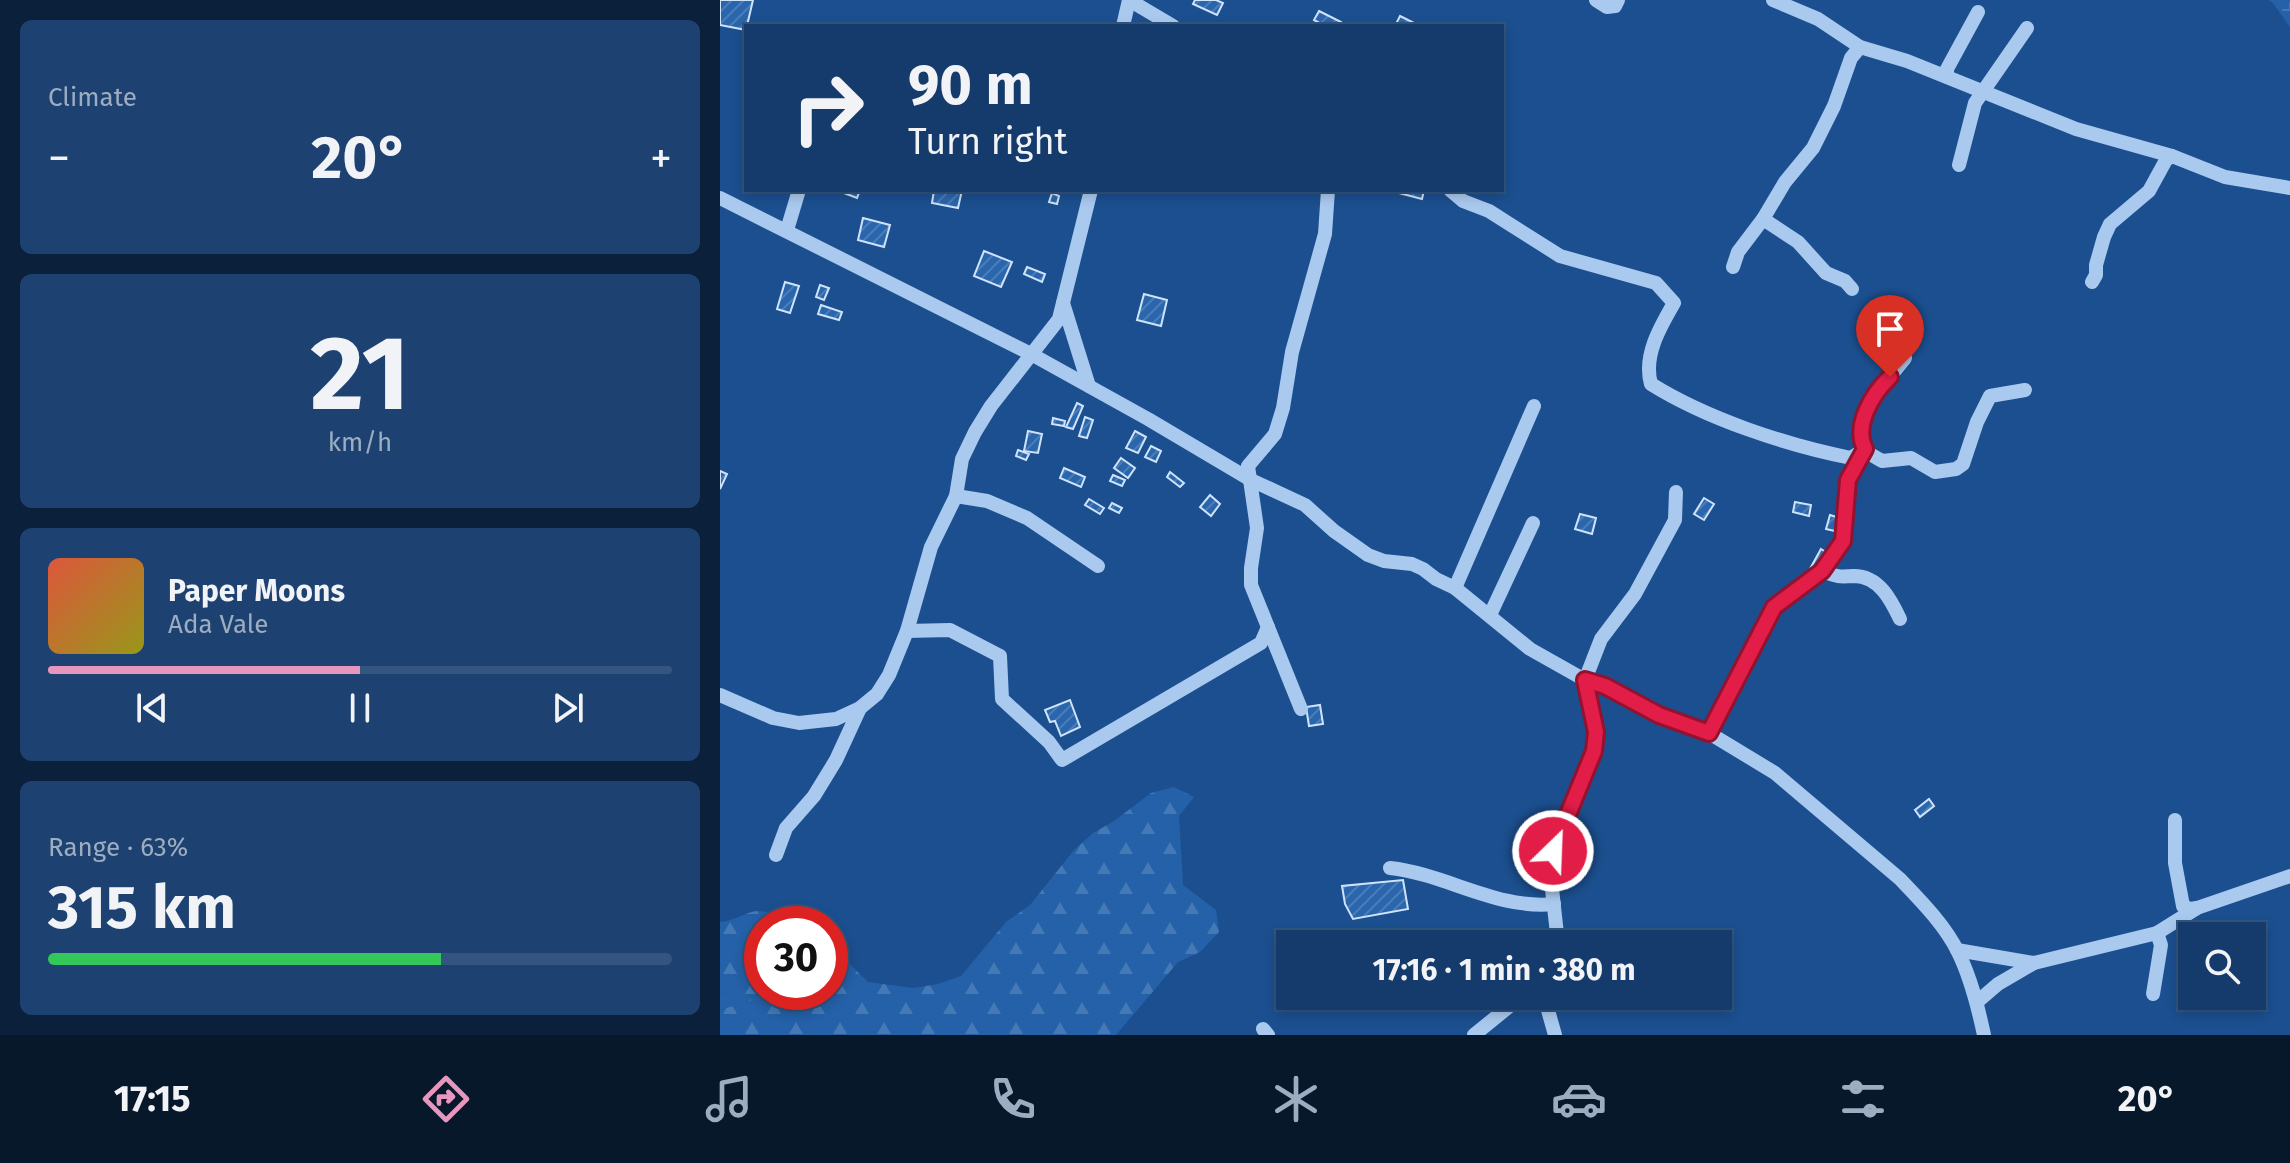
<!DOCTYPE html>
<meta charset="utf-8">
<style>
:root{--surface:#143b6b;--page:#1d4271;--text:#f1f3f6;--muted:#9dadc1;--line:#33557e;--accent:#e797bd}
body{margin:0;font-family:"Fira Sans",sans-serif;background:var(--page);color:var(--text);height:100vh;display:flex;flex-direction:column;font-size:30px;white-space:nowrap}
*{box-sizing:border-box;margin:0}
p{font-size:26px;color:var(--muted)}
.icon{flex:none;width:44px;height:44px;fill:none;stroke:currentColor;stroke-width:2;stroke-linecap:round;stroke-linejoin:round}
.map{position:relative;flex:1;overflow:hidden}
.details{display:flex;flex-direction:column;gap:20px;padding:20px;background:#0b203b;width:720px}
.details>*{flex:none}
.guide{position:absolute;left:24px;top:24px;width:760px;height:168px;border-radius:0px;box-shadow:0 4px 12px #0003,0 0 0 2px var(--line);background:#143b6b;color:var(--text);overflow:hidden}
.tools{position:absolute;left:1458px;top:922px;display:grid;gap:16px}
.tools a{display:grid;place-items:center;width:88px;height:88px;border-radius:0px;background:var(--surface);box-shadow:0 4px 12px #0003,0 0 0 2px var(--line);font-size:40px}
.speed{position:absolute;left:24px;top:906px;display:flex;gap:16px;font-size:40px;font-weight:700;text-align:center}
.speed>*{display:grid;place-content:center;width:104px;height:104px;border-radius:50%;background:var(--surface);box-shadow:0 4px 12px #0003,0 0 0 2px var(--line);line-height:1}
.speed .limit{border:12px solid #d22;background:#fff;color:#111}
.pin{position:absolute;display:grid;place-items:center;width:68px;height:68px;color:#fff;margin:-82px -34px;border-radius:50% 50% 50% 0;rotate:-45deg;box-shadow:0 0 8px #0007}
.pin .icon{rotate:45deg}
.me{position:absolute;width:88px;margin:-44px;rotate:24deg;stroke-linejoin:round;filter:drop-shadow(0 0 6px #0008)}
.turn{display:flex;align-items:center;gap:28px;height:168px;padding:0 32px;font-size:36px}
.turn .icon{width:104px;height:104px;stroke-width:2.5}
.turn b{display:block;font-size:56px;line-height:68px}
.big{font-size:60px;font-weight:700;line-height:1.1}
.details .tile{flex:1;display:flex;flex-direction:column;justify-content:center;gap:12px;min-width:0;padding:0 28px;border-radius:12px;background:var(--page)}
.details .dial{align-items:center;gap:0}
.dial b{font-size:104px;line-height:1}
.song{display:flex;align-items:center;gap:24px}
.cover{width:96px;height:96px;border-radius:12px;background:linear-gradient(135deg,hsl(10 70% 55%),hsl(60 70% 35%))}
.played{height:8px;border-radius:4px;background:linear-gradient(90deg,var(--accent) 50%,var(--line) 50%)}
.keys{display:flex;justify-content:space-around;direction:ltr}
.heat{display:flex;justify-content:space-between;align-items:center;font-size:44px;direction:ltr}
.charge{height:12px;border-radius:6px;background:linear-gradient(90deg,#34c759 63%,var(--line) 0)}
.trip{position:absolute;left:556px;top:930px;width:456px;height:80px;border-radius:0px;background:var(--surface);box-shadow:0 4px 12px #0003,0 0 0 2px var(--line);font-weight:700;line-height:80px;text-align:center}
.dock{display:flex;height:128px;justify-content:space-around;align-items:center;background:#08182b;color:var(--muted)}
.dock .icon{width:56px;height:56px}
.dock .on{color:var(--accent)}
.dock b{font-size:36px;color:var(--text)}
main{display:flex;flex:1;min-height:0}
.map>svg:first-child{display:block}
.forest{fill:url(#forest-firs)}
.wetland{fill:url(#wetland-marsh)}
.building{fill:url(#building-hatch);stroke:#cfe3fa;stroke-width:2}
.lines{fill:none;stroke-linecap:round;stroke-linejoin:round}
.minor{stroke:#a9c9ee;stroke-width:14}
.route-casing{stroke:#92132f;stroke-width:20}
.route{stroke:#e11d48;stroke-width:14}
</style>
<main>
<section class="details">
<div class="tile"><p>Climate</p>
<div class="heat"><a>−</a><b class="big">20°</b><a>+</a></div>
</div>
<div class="tile dial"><b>21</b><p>km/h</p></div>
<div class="tile">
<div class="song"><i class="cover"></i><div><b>Paper Moons</b><p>Ada Vale</p></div></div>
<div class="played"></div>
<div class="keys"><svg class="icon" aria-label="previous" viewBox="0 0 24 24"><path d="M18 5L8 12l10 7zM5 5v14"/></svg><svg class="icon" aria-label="pause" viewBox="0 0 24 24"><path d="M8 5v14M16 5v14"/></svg><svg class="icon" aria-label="next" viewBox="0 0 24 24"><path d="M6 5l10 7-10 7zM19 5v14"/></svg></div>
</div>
<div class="tile"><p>Range · 63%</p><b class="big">315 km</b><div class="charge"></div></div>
</section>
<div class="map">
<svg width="1570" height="1035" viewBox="0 0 1570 1035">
<defs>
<pattern id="forest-firs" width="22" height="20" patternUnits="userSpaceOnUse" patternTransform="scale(2)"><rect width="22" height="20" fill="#2461a8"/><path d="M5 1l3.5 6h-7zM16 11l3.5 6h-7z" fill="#4579b5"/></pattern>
<pattern id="wetland-marsh" width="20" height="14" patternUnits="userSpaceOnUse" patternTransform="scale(2)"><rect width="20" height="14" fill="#2461a8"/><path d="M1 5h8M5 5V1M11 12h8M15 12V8" fill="none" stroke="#4579b5"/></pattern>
<pattern id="building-hatch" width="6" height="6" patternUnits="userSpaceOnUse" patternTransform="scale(2)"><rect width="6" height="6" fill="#2a66ad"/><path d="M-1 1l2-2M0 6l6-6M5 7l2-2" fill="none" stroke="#4a7db9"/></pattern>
</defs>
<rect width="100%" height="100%" fill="#1b4f8f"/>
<!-- forest -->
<path class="forest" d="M 454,787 L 474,797 L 459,816 L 463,885 L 496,910 L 499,932 L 480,952 L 458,962 L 396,1035 L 0,1035 L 0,1010 L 30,1000 L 0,992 L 0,922 C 30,918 34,898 66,924 L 42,924 L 42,992 L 110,992 L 110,945 L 148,982 L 193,988 L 218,984 L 241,976 L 286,922 L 310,905 L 354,850 L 373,833 L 394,821 L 431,793 Z"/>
<!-- wetland -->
<g class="wetland">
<polygon points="1548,0 1570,0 1570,27 1552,2"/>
<polygon points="0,992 32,1000 0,1010"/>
</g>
<!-- building -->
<g class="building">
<polygon points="0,0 33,0 26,30 0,25"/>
<polygon points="475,0 496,0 503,3 497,15 473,4"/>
<polygon points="599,11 621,22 619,26 605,26 594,20"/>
<polygon points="680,16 700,26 675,26"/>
<polygon points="116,190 140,190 137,198"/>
<polygon points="214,190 242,190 238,208 212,203"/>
<polygon points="680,190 704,190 702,199 679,193"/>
<polygon points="332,193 339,196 337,204 329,202"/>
<polygon points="143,218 170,225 164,247 138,240"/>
<polygon points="264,251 292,262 281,287 254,276"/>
<polygon points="307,267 325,274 322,282 304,274"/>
<polygon points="65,282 79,286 70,313 57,309"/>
<polygon points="100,285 109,288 104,300 96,297"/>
<polygon points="424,294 447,300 441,326 417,320"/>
<polygon points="101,305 122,312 119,320 98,314"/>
<polygon points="357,403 363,406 353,429 346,427"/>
<polygon points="365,417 373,420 367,438 359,436"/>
<polygon points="333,418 345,421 344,426 332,424"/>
<polygon points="308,431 322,434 318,453 304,451"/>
<polygon points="415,431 426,437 418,453 406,448"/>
<polygon points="431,446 441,451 436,462 425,457"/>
<polygon points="298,450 309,454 306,460 296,456"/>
<polygon points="401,458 415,468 408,478 394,468"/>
<polygon points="344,468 365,477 361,487 340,478"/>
<polygon points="0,471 7,474 0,489"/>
<polygon points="450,472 464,483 460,487 447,477"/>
<polygon points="393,475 405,480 402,486 390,481"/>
<polygon points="490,495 500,504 491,516 480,507"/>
<polygon points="984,498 994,504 984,520 974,514"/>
<polygon points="369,499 384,508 380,514 365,505"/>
<polygon points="1075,502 1091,505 1089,516 1073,512"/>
<polygon points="392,503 402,508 399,513 389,508"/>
<polygon points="860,514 876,518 872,534 855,529"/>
<polygon points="1110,515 1123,519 1119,532 1106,529"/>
<polygon points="1101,549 1109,554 1098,574 1090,569"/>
<polygon points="350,700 360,727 341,736 335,721 330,722 325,710"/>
<polygon points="600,705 603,724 589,726 586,707"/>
<polygon points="1209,799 1214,806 1200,817 1195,810"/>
<polygon points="683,880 688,909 633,919 625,904 622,886"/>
</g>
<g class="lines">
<!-- minor -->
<g class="minor">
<polyline points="409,0 453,26"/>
<polyline points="876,0 887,7 895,6 898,0"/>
<polyline points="1053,0 1098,19 1140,47 1187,61 1356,129 1452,156 1505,177 1570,188"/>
<polyline points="403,26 409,0"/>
<polyline points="1227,76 1227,69 1258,12"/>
<polyline points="1239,165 1255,103 1307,28"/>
<path d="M 730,190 L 743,201 L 769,211 L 840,256 L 936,283 L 954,303 C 940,327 923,356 931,384 C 987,419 1066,445 1131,458 L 1145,449"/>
<path d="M 0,198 L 311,354 L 428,419 L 531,480 L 585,505 L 614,531 L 648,555 L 664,561 L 692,564 L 703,569 L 716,579 L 735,588 L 810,649 L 865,680 L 885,686 L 939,715 L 989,733 L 1055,773 L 1180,879 C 1200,900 1225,925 1238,952 C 1251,978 1258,1007 1264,1035"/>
<polyline points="1043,219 1078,242 1106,273 1125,281 1132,289"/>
<polyline points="67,230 79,190"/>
<polyline points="1013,267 1018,252 1043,219 1065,182 1093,148 1114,106 1131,58 1140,47"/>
<polyline points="1372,282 1376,275 1376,265 1384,237 1390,224 1429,191 1446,160 1452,156"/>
<polyline points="343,303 369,386"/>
<polyline points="1185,358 1150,401 1141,435 1142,443 1150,454 1162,461 1191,458 1215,472 1236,469 1243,464 1257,422 1270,396 1305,390"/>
<polyline points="236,496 267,501 307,518 378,566"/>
<path d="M 1102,571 C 1118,577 1118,577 1134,576 C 1159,576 1171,600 1180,619"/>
<polyline points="735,588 814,406"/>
<polyline points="770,615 813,523"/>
<polyline points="187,631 230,630 280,656 282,699 329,742 342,760 541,643 548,627"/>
<polyline points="0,695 53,718 79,723 116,719 140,708 157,694 169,675 187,631 211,547 236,496 242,459 255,432 271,406 339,319 371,190"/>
<polyline points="581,709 531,585 531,568 537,528 528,466 555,434 563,408 572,352 605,234 608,190"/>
<polyline points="989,733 1054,607 1102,571 1123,541 1128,480 1145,449"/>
<polyline points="1455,820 1455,863 1463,906 1470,909 1477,908"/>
<polyline points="56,855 66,828 94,796 116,760 140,708"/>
<path d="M 670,868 C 726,874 777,910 834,904"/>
<polyline points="835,944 837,934 831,880 833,851 874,751 876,732 865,680 881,639 915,594 955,520 956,492"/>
<polyline points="1237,950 1314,963 1437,933 1477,908 1570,876"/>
<polyline points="1433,994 1441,945 1437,933"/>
<polyline points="824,996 835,1035"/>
<polyline points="1257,1002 1278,984 1314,963"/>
<polyline points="543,1029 548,1035"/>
<polyline points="754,1035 802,996"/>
</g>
</g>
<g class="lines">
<defs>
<path id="route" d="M 833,851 L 874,751 L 876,732 L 865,680 L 885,686 L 939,715 L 989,733 L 1054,607 L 1102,571 L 1123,541 L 1128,480 L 1145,449 C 1133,425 1153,393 1170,377"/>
</defs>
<!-- route casing -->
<use href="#route" class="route-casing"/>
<!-- route -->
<use href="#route" class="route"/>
</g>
</svg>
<div class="tools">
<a><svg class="icon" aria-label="search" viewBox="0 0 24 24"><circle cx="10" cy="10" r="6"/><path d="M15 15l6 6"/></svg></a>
</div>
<div class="speed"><div class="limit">30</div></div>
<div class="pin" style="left:1170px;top:377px;background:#d93025"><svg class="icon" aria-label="arrive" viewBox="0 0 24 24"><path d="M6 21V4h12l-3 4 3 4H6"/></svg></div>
<svg class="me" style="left:833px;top:851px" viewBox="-20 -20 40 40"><circle r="17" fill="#e11d48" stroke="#fff" stroke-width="3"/><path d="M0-11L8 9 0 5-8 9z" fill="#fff"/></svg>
<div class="trip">17:16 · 1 min · 380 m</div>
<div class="guide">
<div class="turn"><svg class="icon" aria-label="right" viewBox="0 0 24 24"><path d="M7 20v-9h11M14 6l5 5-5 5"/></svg><div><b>90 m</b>Turn right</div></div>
</div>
</div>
</main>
<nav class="dock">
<b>17:15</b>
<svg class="icon on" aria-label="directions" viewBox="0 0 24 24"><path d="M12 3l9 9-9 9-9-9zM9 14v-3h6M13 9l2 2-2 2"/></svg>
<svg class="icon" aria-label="music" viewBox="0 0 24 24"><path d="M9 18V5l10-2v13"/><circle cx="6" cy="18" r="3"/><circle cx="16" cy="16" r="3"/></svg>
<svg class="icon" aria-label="phone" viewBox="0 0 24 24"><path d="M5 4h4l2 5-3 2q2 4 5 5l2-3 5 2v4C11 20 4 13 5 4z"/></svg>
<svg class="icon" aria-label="climate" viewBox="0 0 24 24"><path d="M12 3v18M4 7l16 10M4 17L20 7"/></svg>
<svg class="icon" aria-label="car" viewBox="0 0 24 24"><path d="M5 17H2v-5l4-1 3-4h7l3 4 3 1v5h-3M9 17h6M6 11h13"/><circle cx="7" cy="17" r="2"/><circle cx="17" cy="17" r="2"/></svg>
<svg class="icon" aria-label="filters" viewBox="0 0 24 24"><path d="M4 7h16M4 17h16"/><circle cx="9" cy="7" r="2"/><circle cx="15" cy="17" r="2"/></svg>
<b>20°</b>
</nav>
